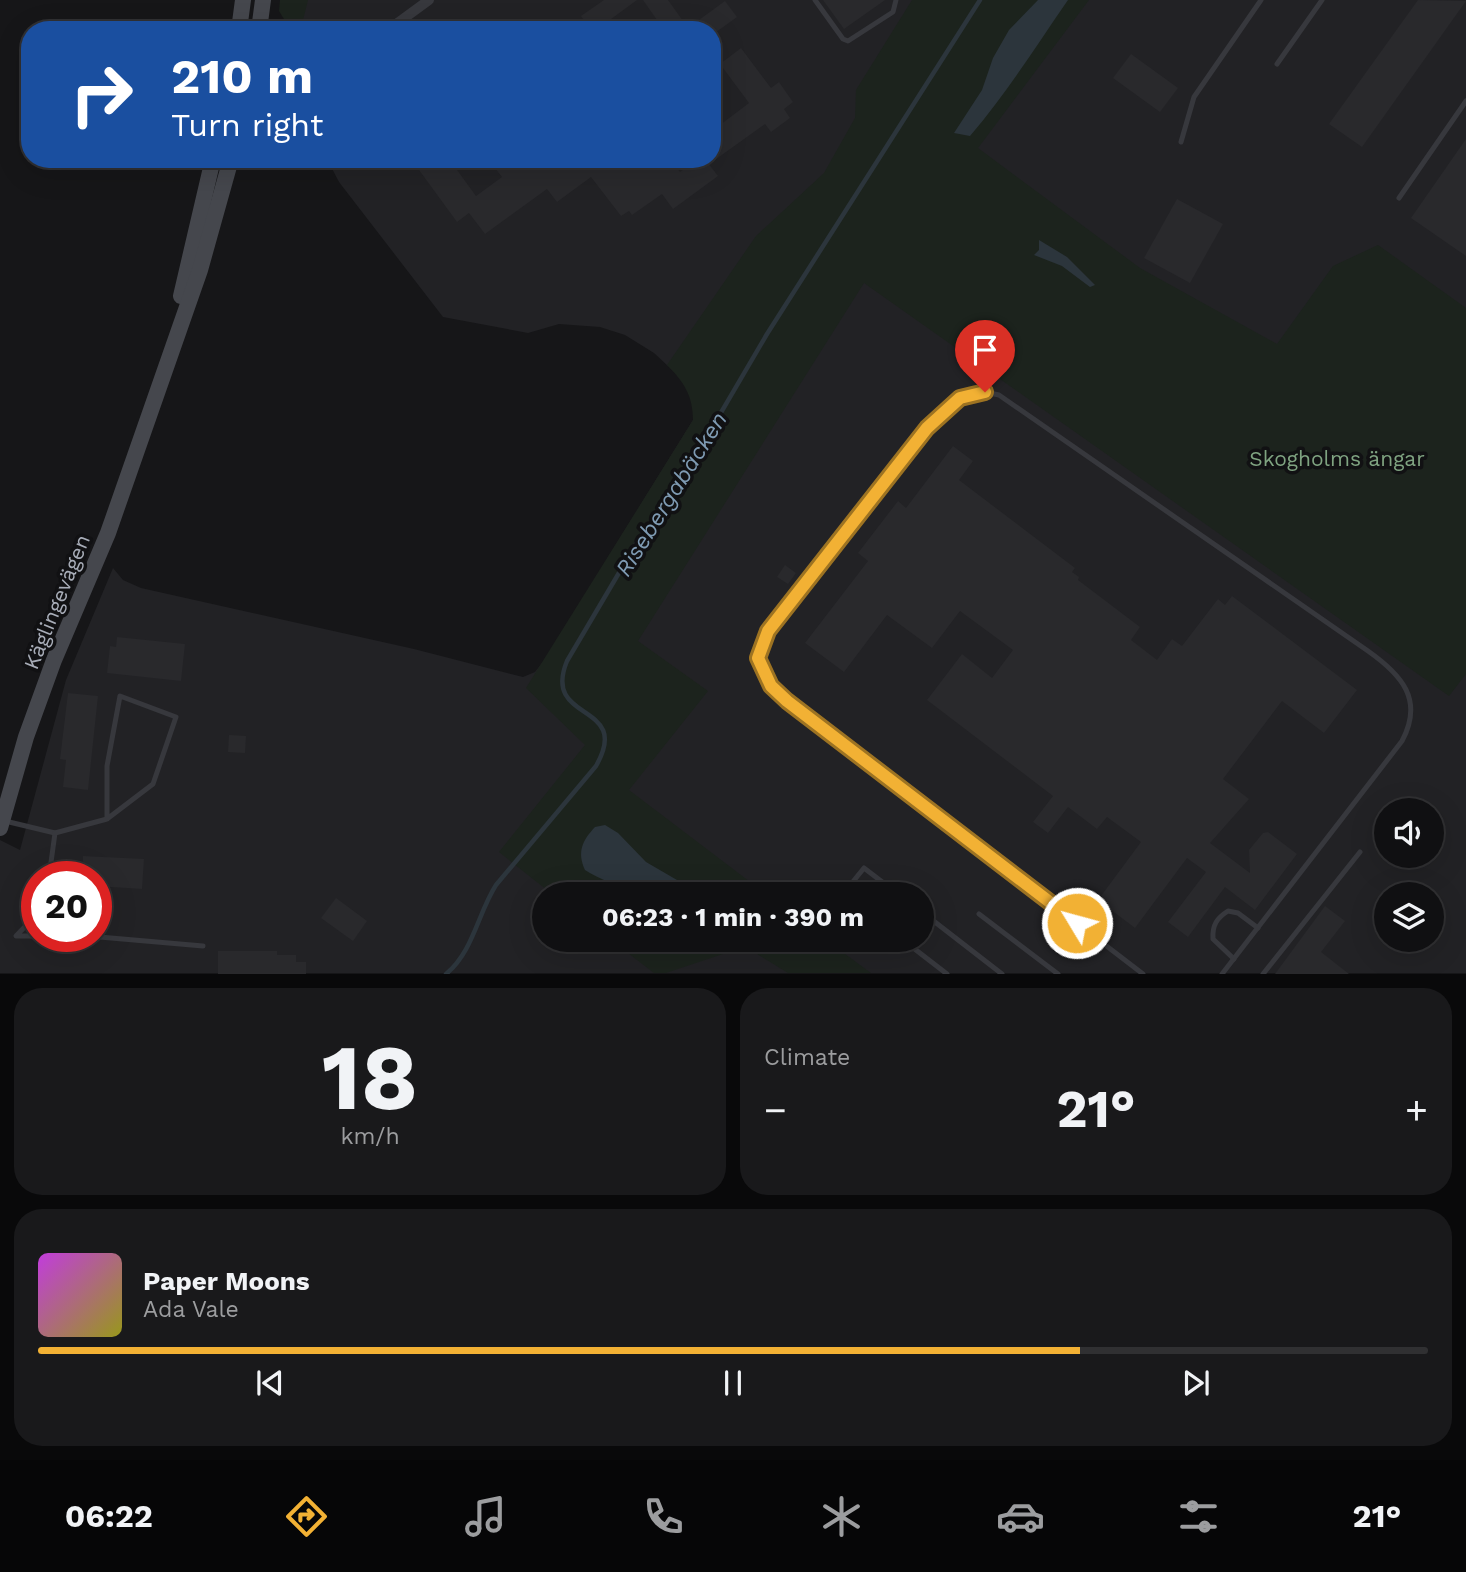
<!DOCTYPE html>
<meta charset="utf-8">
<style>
:root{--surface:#101012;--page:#19191b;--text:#f1f3f6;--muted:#9c9d9f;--line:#303032;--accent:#f2b134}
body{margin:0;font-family:"Work Sans",sans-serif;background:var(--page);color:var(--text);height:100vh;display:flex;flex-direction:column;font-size:26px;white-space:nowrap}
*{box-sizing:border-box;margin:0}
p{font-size:23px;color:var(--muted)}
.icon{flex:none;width:38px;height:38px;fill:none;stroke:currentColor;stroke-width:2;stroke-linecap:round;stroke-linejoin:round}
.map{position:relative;height:974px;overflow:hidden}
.drawer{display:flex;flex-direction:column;gap:14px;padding:14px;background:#09090a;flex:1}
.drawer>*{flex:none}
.top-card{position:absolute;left:21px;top:21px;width:700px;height:147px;border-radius:28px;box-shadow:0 7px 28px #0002,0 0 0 2px var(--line);background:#1a4fa0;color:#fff;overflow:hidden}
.controls{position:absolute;left:1374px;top:798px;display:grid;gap:14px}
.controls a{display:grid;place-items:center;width:70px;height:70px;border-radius:50%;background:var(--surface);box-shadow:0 7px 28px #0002,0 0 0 2px var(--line);font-size:35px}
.speed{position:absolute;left:21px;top:861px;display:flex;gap:14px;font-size:35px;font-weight:700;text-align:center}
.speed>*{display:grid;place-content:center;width:91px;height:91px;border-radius:50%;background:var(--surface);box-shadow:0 7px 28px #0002,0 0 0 2px var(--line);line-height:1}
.speed .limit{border:10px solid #d22;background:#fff;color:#111}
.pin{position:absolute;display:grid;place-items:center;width:60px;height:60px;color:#fff;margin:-72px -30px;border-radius:50% 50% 50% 0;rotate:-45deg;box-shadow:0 0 7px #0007}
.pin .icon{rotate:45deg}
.me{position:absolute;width:77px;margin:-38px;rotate:307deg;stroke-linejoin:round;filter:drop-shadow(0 0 5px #0008)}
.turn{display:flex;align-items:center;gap:24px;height:147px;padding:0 35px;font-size:32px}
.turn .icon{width:91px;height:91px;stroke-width:2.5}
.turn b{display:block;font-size:49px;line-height:60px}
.big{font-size:52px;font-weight:700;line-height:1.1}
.drawer .widget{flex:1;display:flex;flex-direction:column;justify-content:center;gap:10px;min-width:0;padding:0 24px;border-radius:28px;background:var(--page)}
.drawer .dial{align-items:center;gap:0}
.dial b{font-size:91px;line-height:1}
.song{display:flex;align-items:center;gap:21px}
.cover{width:84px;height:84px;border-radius:10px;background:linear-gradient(135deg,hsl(290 70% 55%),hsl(60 70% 35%))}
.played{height:7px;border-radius:4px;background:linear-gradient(90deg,var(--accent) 75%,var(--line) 75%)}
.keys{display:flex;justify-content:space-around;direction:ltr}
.heat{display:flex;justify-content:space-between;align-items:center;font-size:38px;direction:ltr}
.drawer .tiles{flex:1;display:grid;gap:14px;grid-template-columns:1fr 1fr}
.widget:last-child{grid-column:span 2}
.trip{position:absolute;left:532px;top:882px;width:402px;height:70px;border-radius:35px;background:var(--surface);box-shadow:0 7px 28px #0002,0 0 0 2px var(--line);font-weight:700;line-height:70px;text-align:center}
.tabs{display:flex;height:112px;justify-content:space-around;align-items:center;background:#060607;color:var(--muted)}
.tabs .icon{width:49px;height:49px}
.tabs .active{color:var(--accent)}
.tabs b{font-size:32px;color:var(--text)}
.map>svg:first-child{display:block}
.built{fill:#222225;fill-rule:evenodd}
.green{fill:#1c231d}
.water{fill:#2c353c}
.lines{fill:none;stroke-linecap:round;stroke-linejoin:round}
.stream{stroke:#2c353c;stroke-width:4.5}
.building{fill:#29292c}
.service{stroke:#37383d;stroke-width:5}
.minor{stroke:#37383d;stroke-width:10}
.secondary{stroke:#45474d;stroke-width:16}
.route-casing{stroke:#9d7322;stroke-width:18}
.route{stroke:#f2b134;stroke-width:12}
.labels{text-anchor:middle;stroke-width:7;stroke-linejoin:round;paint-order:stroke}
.park-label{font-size:21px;fill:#7fa381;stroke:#111113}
.street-label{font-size:21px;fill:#a8adb8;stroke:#111113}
.water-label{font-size:23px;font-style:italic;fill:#7f9bb3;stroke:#111113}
</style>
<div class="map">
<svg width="1466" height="974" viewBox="0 0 1466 974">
<rect width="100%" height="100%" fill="#161618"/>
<!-- built -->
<path class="built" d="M 298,0 L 1466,0 L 1466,973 L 0,973 L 0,840 L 20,850 L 66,680 L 113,568 L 123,580 L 141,588 L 414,649 L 523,677 L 535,672 L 545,659 L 693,420 L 693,402 L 682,379 L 654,353 L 625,335 L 600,327 L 559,324 L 528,333 L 443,317 L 339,182 L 327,159 L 712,159 L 712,30 L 299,30 ZM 1386,810 L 1432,810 L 1432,856 L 1386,856 ZM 37,877 L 96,877 L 96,936 L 37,936 ZM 544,894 L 922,894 L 922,940 L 544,940 ZM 1386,894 L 1432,894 L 1432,940 L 1386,940 Z"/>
<!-- green -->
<g class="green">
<polygon points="280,0 308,0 303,20 287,24 279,11"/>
<path d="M 912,0 L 1089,0 L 978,148 L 1140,268 L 1277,344 L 1333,266 L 1378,245 L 1466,308 L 1466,674 L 1449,696 L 864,283 L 638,641 L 708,691 L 629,790 L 766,894 L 552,894 L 499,852 L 585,745 L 526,688 L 693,420 C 693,396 684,382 667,365 L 756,236 L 824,173 L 855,118 L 856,90 Z"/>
<polygon points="611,940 826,940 871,973 788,973 752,951 732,951 666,973 654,973"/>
</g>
<!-- water -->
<g class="water">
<path d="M 1038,0 L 1068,0 C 1036,46 1007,93 970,136 L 954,133 L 982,90 L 993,58 L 1009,30 Z"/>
<polygon points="1039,240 1067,257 1095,285 1090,287 1062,266 1034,255 1039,250"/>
<path d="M 605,825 L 618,833 L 646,862 L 677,880 L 681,894 C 646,894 616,889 585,870 C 577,852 582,841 595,827 Z"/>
</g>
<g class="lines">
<!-- stream -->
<path class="stream" d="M 446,974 C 473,952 478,913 496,885 L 596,766 C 633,701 541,724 567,661 L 636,544 L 695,457 L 767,334 L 980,0"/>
</g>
<!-- building -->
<g class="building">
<polygon points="604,0 637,0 596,30 591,30 581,16"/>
<polygon points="643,0 668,0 688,28 725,1 737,17 712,35 712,30 664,30"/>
<polygon points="823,0 885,0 844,29"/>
<polygon points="1418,0 1466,1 1362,147 1329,124"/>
<polygon points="741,48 771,88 779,82 793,102 784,109 790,118 771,132 765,124 712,162 712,131 749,103 720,64"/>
<polygon points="1131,54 1178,88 1160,112 1113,78"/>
<polygon points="1466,139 1466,256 1411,218"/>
<polygon points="411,159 449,159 476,196 502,177 488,159 671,159 680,172 697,159 705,159 718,176 673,209 662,194 632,215 629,211 621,216 591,177 557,202 547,189 485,234 469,213 457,222"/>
<polygon points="1177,199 1223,224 1190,283 1144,258"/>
<polygon points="953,446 973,461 959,480 1075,568 1072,572 1079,577 1078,580 1140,627 1131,640 1157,660 1172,639 1182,646 1218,599 1225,605 1232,596 1357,690 1324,733 1282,701 1223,779 1249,799 1210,843 1250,873 1249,850 1263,833 1268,832 1297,854 1255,910 1225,887 1188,937 1168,922 1206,872 1187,858 1135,928 1098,900 1141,842 1107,817 1097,829 1068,807 1048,833 1033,822 1053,796 927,700 962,654 992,678 1013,650 960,611 932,648 887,615 844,672 805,643 868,561 858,553 898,501 906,508"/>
<polygon points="785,565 796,573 788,584 777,577"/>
<polygon points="117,637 185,644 181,681 107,673 110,646 116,647"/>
<polygon points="68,693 98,696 88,790 63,787 66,760 60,759"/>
<polygon points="229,735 246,736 245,753 228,752"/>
<polygon points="83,856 144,859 142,889 96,886 96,877 82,877"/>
<polygon points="336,898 367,921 353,941 321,918"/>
<polygon points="1325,906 1345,921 1321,952 1349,974 1275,974"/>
<polygon points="218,951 277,951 277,955 296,955 296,962 306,962 306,974 218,974"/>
</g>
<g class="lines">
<!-- service -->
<g class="service">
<polyline points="815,0 843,39 848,41 893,12 896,0"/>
<polyline points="1277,64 1322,0"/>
<polyline points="1181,142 1194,97 1261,0"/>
<polyline points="1399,198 1466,101"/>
<polyline points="5,821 55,833 49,877"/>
<polyline points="55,833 107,819 153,784 176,717 120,696 107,766 107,819"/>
<polyline points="843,894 864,868 898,894"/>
<polyline points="922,912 1002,974"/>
<polyline points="37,914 16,936 37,936"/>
<polyline points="979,914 1058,974"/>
<polyline points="88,936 203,946"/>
<polyline points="903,940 947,974"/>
<path d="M 1234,959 L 1213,939 C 1212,925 1217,918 1228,911 L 1238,913 L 1258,928"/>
<path d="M 1143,974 L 787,701 C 763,678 751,663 768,631 L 927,428 L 960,398 L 985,392 L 999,395 L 1368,651 C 1402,675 1424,700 1402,741 L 1222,974"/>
<polyline points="1263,974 1360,852"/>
</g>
<!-- minor -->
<polyline class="minor" points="388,30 429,0"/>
<!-- secondary -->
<g class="secondary">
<polyline points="239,30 243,0"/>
<polyline points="259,30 263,0"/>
<polyline points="181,296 213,159"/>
<polyline points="0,828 26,737 54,660 108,533 200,270 231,159"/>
</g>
</g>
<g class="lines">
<defs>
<polyline id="route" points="985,392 960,398 927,428 768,631 758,658 771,686 787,701 1077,923"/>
</defs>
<!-- route casing -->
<use href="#route" class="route-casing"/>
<!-- route -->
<use href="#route" class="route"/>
</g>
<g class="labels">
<!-- park labels -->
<g class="park-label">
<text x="1337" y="466">Skogholms ängar</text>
</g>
<!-- street labels -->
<g class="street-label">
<text transform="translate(57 602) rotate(-68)" y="7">Käglingevägen</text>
</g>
<!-- water labels -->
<g class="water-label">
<text transform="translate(671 494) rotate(-58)" y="8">Risebergabäcken</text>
</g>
</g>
</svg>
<div class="controls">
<a><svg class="icon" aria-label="sound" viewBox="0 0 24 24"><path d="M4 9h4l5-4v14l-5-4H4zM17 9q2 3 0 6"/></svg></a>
<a><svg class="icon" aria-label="layers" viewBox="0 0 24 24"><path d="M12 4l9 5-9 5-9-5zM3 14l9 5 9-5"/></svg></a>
</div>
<div class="speed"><div class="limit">20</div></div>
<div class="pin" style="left:985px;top:392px;background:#d93025"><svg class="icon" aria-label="arrive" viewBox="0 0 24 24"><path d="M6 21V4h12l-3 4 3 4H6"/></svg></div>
<svg class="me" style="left:1077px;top:923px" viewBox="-20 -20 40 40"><circle r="17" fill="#f2b134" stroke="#fff" stroke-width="3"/><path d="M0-11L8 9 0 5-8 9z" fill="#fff"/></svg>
<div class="trip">06:23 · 1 min · 390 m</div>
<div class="top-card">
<div class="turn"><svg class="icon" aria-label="right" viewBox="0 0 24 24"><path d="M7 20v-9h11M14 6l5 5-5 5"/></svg><div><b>210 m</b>Turn right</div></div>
</div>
</div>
<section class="drawer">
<div class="tiles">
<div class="widget dial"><b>18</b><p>km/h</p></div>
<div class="widget"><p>Climate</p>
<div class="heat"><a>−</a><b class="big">21°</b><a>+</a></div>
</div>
<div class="widget">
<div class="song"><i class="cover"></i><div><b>Paper Moons</b><p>Ada Vale</p></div></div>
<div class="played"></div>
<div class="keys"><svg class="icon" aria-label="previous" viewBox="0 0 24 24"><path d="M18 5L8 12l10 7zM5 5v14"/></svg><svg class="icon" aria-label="pause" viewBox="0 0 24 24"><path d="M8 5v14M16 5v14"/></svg><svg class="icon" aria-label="next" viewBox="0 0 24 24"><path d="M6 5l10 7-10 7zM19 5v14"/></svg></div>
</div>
</div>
</section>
<nav class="tabs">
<b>06:22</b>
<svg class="icon active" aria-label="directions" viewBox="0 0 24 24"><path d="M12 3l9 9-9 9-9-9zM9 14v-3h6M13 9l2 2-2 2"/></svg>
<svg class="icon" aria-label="music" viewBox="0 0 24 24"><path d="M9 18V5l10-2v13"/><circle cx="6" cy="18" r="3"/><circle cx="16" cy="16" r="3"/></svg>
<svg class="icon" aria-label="phone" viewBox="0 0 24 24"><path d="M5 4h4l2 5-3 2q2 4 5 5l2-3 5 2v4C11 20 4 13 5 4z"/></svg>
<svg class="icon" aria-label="climate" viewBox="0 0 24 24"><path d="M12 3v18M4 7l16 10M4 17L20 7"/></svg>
<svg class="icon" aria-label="car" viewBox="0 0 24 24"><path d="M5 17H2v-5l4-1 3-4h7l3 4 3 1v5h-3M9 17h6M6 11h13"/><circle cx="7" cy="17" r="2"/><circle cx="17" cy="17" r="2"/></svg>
<svg class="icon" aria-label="filters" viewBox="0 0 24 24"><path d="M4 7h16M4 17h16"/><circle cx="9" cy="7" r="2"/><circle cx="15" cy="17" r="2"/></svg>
<b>21°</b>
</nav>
